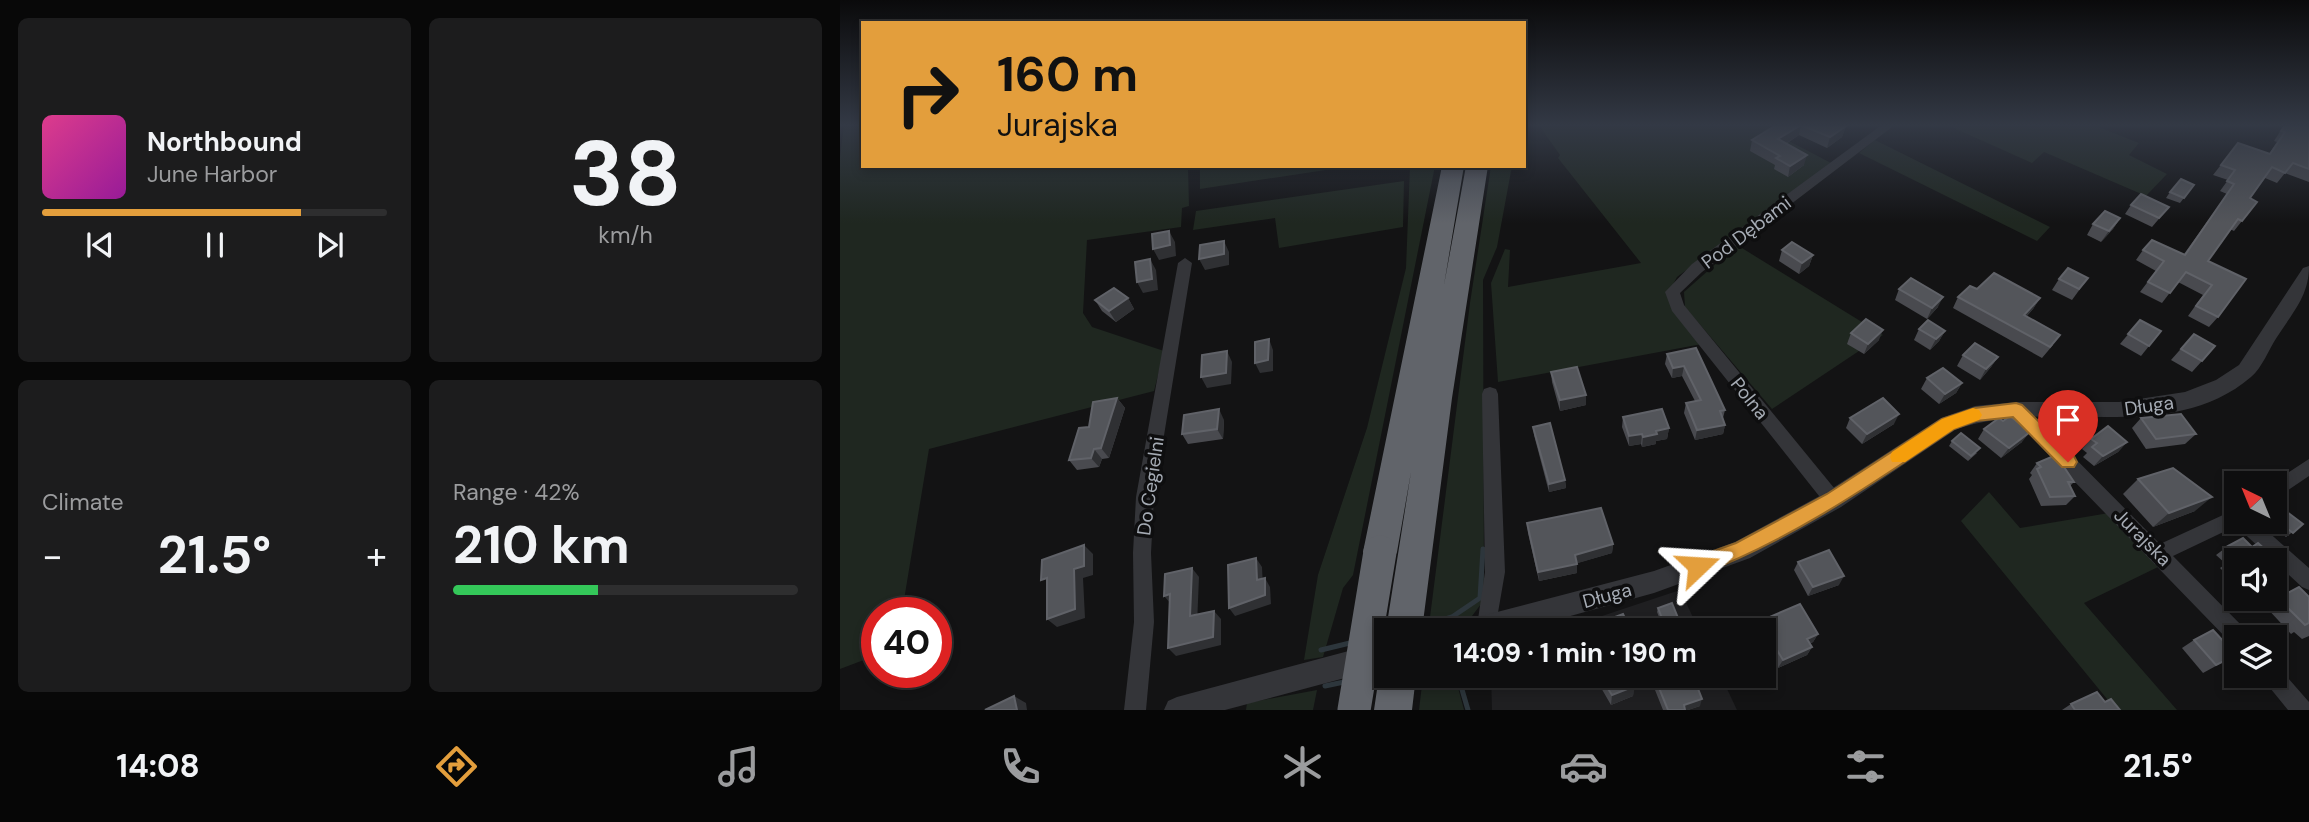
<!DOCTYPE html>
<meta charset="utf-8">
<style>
:root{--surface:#0e0e0f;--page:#1c1c1d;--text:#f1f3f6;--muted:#9b9c9e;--line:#2e2e2f;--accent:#e39e3c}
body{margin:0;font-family:"DM Sans",sans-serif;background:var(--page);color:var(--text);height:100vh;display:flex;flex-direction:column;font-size:26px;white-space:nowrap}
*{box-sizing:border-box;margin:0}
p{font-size:23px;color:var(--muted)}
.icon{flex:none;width:38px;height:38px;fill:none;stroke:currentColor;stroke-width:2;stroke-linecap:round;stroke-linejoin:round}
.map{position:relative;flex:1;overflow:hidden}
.side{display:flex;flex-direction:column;gap:18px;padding:18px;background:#080808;width:840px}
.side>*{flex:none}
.top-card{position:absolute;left:21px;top:21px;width:665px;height:147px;border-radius:0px;box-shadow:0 4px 10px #0003,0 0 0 2px var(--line);background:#e39e3c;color:#111;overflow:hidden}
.needle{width:46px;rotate:317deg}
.fabs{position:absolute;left:1384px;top:471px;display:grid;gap:14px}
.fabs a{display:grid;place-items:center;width:63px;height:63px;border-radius:0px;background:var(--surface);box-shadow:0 4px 10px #0003,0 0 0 2px var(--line);font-size:35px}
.speed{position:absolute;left:21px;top:597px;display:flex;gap:14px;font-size:35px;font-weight:700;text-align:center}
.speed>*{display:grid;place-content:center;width:91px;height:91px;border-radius:50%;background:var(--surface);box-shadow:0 4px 10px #0003,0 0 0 2px var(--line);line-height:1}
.speed .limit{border:10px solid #d22;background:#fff;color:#111}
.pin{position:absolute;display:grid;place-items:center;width:60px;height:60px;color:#fff;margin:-72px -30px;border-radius:50% 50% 50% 0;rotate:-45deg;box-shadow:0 0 7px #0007}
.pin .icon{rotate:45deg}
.me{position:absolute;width:77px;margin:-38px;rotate:70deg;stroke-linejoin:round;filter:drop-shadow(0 0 5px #0008)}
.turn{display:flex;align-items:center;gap:24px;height:147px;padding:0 21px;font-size:32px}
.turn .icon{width:91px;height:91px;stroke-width:2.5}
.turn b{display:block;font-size:49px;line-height:60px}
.big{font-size:52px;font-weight:700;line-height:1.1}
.side .tile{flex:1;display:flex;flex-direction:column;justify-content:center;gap:10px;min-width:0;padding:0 24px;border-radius:10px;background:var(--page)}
.side .dial{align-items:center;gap:0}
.dial b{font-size:91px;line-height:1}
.song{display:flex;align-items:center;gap:21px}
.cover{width:84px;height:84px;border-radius:10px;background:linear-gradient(135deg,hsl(330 70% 55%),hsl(300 70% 35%))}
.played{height:7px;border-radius:4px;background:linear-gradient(90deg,var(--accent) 75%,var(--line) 75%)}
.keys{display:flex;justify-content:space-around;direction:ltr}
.heat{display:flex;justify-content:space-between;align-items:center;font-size:38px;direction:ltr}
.charge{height:10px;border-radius:5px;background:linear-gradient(90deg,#34c759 42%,var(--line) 0)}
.side .tiles{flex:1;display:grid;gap:18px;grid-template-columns:repeat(2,1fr)}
.trip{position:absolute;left:534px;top:618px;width:402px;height:70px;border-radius:0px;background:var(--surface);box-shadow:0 4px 10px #0003,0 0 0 2px var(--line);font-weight:700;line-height:70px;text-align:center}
.menu{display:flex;height:112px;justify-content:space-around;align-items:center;background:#060606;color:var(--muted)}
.menu .icon{width:49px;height:49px}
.menu .active{color:var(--accent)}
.menu b{font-size:32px;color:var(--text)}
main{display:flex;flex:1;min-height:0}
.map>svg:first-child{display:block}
.built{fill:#1f1f21}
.green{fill:#1f2720}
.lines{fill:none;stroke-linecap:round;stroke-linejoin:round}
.stream{stroke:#2d363c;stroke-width:5}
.minor{fill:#343539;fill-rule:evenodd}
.tertiary{fill:#343539;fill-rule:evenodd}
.motorway{fill:#61646a;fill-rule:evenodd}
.motorway-bridge{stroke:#61646a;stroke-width:33}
.wall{fill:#494a4f}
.shaded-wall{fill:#2f3033}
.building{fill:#53555a;stroke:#606268;stroke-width:2}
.route{fill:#e39e3c;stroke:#946727;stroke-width:2}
.slow{fill:#f59e0b}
.labels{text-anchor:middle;stroke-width:7;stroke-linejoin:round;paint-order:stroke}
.street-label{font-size:19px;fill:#a5abb4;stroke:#0e0e0f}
</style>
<main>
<section class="side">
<div class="tiles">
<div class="tile">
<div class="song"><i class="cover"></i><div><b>Northbound</b><p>June Harbor</p></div></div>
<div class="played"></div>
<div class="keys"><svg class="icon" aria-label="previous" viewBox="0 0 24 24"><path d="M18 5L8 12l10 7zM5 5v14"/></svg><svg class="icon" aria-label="pause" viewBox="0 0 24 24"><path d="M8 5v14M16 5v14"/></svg><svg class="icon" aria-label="next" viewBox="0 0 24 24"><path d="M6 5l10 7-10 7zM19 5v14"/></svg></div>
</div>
<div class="tile dial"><b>38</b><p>km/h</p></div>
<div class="tile"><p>Climate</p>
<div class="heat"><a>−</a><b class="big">21.5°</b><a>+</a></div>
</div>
<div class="tile"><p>Range · 42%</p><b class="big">210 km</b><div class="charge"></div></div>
</div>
</section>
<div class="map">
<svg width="1469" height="710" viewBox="0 0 1469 710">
<rect width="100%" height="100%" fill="#131314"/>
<!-- built -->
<g class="built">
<polygon points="840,590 859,630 678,630 730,617 735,625"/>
<polygon points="651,676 881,676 897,710 652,710"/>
</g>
<!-- green -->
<g class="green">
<polygon points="4,124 23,124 23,166 348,166 349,206 342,208 341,227 247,240 243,313 252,327 324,351 314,391 89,449 62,612 37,612 37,655 0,669 0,157"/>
<polygon points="698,124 943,124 932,132 991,163 837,277 830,290 862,344 658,382 651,283 665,249 670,250 668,287 801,263 718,158 720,155"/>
<polygon points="1105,124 1251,124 1299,143 1289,155 1327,174 1306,196 1204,152 1192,163"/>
<polygon points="1035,140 1210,227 1197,241 1019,153"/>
<polygon points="360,166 512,166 360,189"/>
<polygon points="570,166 595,166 513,575 503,588 483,657 464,660 478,575 527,428 566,268"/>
<polygon points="651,166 672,166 657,247 643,280 644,600 632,616 589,625 630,303"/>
<polygon points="564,181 563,227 439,248 435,218 353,230 356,211"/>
<polygon points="897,245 1043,335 932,409 845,307 844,292"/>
<polygon points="1149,492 1180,528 1269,513 1318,567 1244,603 1337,710 1276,710 1121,521"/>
<polygon points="583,676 615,676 624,710 579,710"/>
<polygon points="477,690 473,710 406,710 407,703"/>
</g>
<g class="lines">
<!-- stream -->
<g class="stream">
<polyline points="579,627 612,617 640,598 643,549"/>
<polyline points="481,650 514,642"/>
<polyline points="618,676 628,710"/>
<polyline points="485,686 504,682"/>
</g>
<!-- minor -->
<g class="minor">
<polygon points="1043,124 1056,124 862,272 840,293 844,305 999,494 1002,500 999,506 993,508 987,506 832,311 825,292 852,264"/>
<polygon points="345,258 352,263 314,497 311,553 314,622 306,710 284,710 294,622 293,553 296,497 338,263"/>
<polygon points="650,387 656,389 658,394 665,572 655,630 639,630 637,626 645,572 642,394 644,389"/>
<polygon points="1176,403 1182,405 1320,544 1396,509 1396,522 1417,522 1469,568 1469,590 1462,587 1396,526 1333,556 1406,630 1409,637 1396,637 1396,646 1392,644 1170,415 1168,410 1170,405"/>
<polygon points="1469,459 1469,476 1435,499 1435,483 1432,483"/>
<polygon points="1435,666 1440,669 1469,702 1469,710 1448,710 1426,683 1423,676 1435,676"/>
</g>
<!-- tertiary -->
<g class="tertiary">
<path d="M 1469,266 C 1469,296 1453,312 1437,337 C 1429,349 1422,368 1411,377 C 1328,448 1208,395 1115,430 L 1001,507 L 910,558 L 814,593 L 679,630 L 622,630 L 625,621 L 634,618 L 814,571 L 895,542 L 985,493 L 1101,418 L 1135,406 L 1176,402 L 1279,402 L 1345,392 L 1376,380 L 1399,365 L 1463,268 Z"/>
<polygon points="546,641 546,667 385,710 324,710 328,701 337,697"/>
</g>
<!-- motorway -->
<g class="motorway">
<polygon points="602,166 624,166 604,285 626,166 648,166 612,398 582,630 546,630 571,472 557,552 552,563 540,567 528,563 523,552"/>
<polygon points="546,662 546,676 576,676 572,710 534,710 539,676"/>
</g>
<!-- motorway-bridge -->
<polyline class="motorway-bridge" points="514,710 540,552"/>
</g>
<!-- wall -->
<g class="wall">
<polygon points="938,124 1006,126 1002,137 987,148 959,135 946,144 964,165 948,177 934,169 935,165 910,151 912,140"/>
<polygon points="1445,124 1469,124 1469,182 1445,173 1437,183 1425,178 1410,198 1417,202 1394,231 1390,229 1368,261 1378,317 1369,327 1348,316 1363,295 1338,282 1322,303 1300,292 1316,271 1296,260 1303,250 1344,254 1387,194 1380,191 1388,180 1373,175 1398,143 1429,154 1437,142 1434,141"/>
<polygon points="1354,185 1340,203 1326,198 1330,192"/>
<polygon points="1291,205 1329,207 1312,227 1285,214"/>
<polygon points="1280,218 1273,229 1261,242 1247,235 1253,224"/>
<polygon points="942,250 973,255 969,266 959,274 939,261"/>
<polygon points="1248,278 1232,300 1212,290 1219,279"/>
<polygon points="1059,289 1098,307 1087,319 1055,300"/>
<polygon points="1118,297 1200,298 1193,309 1187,316 1213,345 1202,358 1113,308"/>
<polygon points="288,298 294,309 276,322 262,311 255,300"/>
<polygon points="1300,320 1309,346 1301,356 1280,344"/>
<polygon points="1079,329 1105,331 1099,341 1090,350 1074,340"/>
<polygon points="1011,333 1039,340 1024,354 1007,344"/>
<polygon points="1354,334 1362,361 1352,372 1331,360"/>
<polygon points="856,348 885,410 883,418 885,425 883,434 855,440 844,413 846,403 855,401 842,376 832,378 825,364 827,354"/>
<polygon points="1123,355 1158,357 1151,367 1140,380 1117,366"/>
<polygon points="711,372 746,405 720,411 712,382"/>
<polygon points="1087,378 1122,383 1116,393 1099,404 1081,389"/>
<polygon points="277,398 285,408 269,458 262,459 259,467 237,470 229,460 249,427"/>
<polygon points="783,417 829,428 827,439 816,441 816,444 802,447 801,444 789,446 782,427"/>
<polygon points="1010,418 1054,424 1022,444 1006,428"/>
<polygon points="1301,418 1356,434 1345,444 1306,449 1292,428"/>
<polygon points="384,420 383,439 348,444 342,434"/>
<polygon points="693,427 725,480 726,488 709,492 694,435"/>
<polygon points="1144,429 1182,442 1161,458 1138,439"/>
<polygon points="1251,439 1287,442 1278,452 1254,466 1243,457 1247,453 1242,449"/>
<polygon points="1112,441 1137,453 1128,461 1109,446"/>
<polygon points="1197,463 1234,482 1230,486 1235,496 1226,505 1201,506 1189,479 1192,475 1190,473"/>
<polygon points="1298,479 1355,511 1313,527 1283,494"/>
<polygon points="1435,515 1463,524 1446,537 1426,522 1435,522"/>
<polygon points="687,523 773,544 772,553 737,563 737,573 699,581 688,533"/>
<polygon points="1388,546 1412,547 1396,560 1396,584 1380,568 1386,564 1376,555"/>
<polygon points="958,562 999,585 968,596 954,570"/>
<polygon points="1469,597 1469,636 1462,639 1454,632 1451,634 1425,606 1438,598"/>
<polygon points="818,608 838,618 837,623 823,627 817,612"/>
<polygon points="925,619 978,634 973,642 969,644 972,647 967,655 938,668 924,643 924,630 923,630 921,627"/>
<polygon points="1354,640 1396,655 1363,673 1342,648"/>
<polygon points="759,676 795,676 793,696 771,705 760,686 760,679"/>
<polygon points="817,683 860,706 848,710 823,710 815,690"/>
<polygon points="1265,702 1280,710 1222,710 1231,704"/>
</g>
<!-- shaded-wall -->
<g class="shaded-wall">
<polygon points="961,125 959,135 935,150 938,139"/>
<polygon points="1006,126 1002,137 987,148 990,137"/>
<polygon points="967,155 964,165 948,177 950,166"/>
<polygon points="1280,218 1273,229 1261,242 1269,231"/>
<polygon points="329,231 335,242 336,256 319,260 313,249"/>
<polygon points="384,241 389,252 389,265 365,270 359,259"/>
<polygon points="973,255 969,266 959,274 962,263"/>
<polygon points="310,259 316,270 318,290 303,293 297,282"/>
<polygon points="1103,297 1098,307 1087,319 1092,308"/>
<polygon points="288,298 294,309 276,322 269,311"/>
<polygon points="1200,298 1193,309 1177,326 1184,315"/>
<polygon points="1043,330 1039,340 1024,354 1028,344"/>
<polygon points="1105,331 1099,341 1090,350 1096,339"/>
<polygon points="429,339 433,350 433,371 420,373 415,363"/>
<polygon points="387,351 392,362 391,384 367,388 361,377"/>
<polygon points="1158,357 1151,367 1140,380 1146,369"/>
<polygon points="844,366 842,376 832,378 833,368"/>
<polygon points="1122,383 1116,393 1099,404 1105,394"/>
<polygon points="746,395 746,405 720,411 720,400"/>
<polygon points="277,398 285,408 269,458 261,448"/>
<polygon points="379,409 384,420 383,439 377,429"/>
<polygon points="1059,414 1054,424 1022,444 1027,434"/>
<polygon points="885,425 883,434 855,440 857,430"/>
<polygon points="829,428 827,439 816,441 816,444 802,447 803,437 816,431"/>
<polygon points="1190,432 1182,442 1161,458 1169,448"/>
<polygon points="802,434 801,444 789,446 789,436"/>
<polygon points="1287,442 1278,452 1254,466 1263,456"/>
<polygon points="254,449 262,459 259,467 251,458"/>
<polygon points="725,480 726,488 709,492 709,484"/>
<polygon points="1372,497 1355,511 1313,527 1329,513"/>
<polygon points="773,544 772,553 735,564 735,555"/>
<polygon points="244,545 253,554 253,575 243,578 245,618 217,627 207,619 234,569"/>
<polygon points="416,558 422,567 423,589 417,580"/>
<polygon points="737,564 737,573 699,581 698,572"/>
<polygon points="352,568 359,577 357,625 350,616"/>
<polygon points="1004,576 999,585 968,596 973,587"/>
<polygon points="425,578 430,587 431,604 395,616 389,608"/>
<polygon points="330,594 331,604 324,596"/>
<polygon points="374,611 381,619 381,645 336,656 328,648"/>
<polygon points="838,618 837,623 823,627 824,623"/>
<polygon points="978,634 973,642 962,647 967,639"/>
<polygon points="972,647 967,655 938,668 943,660"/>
<polygon points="795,686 793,696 771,705 772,695"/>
<polygon points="174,696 186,703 187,710 177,710"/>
<polygon points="862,699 860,706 848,710 842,710 844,705"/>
</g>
<!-- building -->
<g class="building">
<polygon points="938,124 1000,124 1006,126 990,137 961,125 938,139 967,155 950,166 936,158 940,156 912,140"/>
<polygon points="1446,124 1469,124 1469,169 1453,163 1445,173 1432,167 1410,198 1417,202 1402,221 1398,219 1368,261 1406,279 1378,317 1356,306 1372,285 1346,272 1330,293 1308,282 1324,261 1303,250 1312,240 1345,255 1394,184 1387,181 1395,170 1381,165 1398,143 1430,154 1445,132 1441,131"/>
<polygon points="1341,179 1354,185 1344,198 1330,192"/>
<polygon points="1301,194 1329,207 1319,218 1291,205"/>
<polygon points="1265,211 1280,218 1269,231 1253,224"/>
<polygon points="329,231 330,245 313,249 312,234"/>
<polygon points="384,241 384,254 359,259 360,245"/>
<polygon points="952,242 973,255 962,263 942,250"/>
<polygon points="310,259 312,279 297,282 295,262"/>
<polygon points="1228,268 1248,278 1239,289 1219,279"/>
<polygon points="1154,273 1200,298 1184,315 1220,335 1210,347 1118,297 1130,286 1137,289"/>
<polygon points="1071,278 1103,297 1092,308 1059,289"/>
<polygon points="274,288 288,298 269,311 255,300"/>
<polygon points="1026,319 1043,330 1028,344 1011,333"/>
<polygon points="1088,320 1105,331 1096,339 1079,329"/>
<polygon points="1300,320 1321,331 1309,346 1288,334"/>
<polygon points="1354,334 1375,346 1362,361 1341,349"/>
<polygon points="429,339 428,360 415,363 415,342"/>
<polygon points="1135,343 1158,357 1146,369 1123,355"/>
<polygon points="856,348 885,410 880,411 885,425 857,430 846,403 861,400 844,366 833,368 827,354"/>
<polygon points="387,351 386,373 361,377 362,355"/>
<polygon points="737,367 746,395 720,400 711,372"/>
<polygon points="1103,368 1122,383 1105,394 1087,378"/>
<polygon points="277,398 261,448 254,449 251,458 229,460 239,428 249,427 253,402"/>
<polygon points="1043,398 1059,414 1027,434 1010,418"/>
<polygon points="379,409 377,429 342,434 344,415"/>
<polygon points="822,409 829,428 816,431 817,434 803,437 802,434 789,436 783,417"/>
<polygon points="1341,414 1356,434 1316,439 1301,418"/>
<polygon points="1170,416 1190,432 1169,448 1144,429 1159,418 1163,421"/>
<polygon points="710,423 725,480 709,484 693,427"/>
<polygon points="1268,426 1287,442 1263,456 1252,447 1257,443 1251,439"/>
<polygon points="1121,433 1140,448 1131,456 1112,441"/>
<polygon points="1216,455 1234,482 1228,482 1235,496 1210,497 1197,469 1201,467 1197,463"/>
<polygon points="1333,468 1372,497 1329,513 1298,479"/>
<polygon points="761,508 773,544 735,555 737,564 698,572 687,523"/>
<polygon points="1443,509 1463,524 1453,533 1435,519 1435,515"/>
<polygon points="1403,538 1412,547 1418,543 1429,553 1420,560 1396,560 1396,563 1393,559 1399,556 1388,546"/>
<polygon points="244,545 244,566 234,569 235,609 207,619 207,578 201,580 202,560"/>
<polygon points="989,550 1004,576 973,587 958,562"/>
<polygon points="416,558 417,580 425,578 425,595 389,608 388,565"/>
<polygon points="352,568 350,616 374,611 373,637 328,648 330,594 324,596 325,574"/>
<polygon points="1459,587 1469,597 1469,623 1465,625 1438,598"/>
<polygon points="832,603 838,618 824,623 818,608"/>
<polygon points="960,604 978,634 967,639 972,647 943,660 925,630 930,628 925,619"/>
<polygon points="783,614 790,630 746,630 745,628"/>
<polygon points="1373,630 1396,655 1376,665 1354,640"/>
<polygon points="760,676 795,676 795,686 772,695"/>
<polygon points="836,676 853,676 862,699 844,705 845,710 828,710 817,683"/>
<polygon points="1257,692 1265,702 1271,699 1280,710 1235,710 1231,704"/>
<polygon points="174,696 177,710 145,710"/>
</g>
<!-- sky -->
<linearGradient id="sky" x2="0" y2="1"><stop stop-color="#0a0a0b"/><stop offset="0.56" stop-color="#333945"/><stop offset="1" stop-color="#333945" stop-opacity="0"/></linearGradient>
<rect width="1469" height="223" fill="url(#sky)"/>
<!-- route -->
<path class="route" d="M 1176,403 L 1182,405 L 1234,456 L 1237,462 L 1234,467 L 1222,467 L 1173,417 L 1136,421 L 1114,429 C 1032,484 951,540 858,575 L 851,572 L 848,566 L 851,559 L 896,543 L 987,494 L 1102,419 L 1135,408 Z"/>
<!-- slow -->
<polygon class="slow" points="1133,408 1139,410 1142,415 1139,420 1114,429 1065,462 1052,462 1050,457 1052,452 1102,419"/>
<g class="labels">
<!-- street labels -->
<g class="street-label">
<text transform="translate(906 232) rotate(-37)" y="7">Pod Dębami</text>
<text transform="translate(910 398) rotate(51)" y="7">Polna</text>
<text transform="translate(1309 405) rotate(-8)" y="7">Długa</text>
<text transform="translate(310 486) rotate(-82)" y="7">Do Cegielni</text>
<text transform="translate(1303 537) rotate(45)" y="7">Jurajska</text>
<text transform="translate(767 595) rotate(-15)" y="7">Długa</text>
</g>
</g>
</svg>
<div class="fabs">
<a><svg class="needle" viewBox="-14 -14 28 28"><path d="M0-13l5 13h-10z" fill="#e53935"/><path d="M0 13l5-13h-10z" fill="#9b9c9e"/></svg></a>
<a><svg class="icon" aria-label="sound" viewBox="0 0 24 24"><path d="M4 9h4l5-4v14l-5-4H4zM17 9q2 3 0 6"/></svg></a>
<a><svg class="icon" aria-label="layers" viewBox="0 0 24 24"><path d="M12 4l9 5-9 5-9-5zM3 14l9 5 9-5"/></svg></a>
</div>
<div class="speed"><div class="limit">40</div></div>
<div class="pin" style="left:1228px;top:462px;background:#d93025"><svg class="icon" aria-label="arrive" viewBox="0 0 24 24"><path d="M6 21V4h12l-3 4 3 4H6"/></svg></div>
<svg class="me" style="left:858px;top:566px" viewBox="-20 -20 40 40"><path d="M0-17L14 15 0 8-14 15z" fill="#e39e3c" stroke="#fff" stroke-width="4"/></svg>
<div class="trip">14:09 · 1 min · 190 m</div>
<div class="top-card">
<div class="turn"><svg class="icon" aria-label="right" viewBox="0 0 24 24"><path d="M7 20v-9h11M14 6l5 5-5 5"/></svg><div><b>160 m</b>Jurajska</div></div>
</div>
</div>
</main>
<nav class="menu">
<b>14:08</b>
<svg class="icon active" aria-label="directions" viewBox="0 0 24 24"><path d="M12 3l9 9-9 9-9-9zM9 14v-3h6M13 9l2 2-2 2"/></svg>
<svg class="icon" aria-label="music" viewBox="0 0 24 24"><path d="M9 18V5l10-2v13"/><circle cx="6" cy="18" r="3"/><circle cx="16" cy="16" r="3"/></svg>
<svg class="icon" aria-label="phone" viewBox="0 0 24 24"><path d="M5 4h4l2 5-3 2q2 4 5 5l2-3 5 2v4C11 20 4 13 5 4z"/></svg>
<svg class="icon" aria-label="climate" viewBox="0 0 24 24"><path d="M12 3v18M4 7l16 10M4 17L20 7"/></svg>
<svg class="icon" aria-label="car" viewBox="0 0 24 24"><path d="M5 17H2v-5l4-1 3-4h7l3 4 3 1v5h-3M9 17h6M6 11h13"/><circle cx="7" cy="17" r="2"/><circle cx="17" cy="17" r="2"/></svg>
<svg class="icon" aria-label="filters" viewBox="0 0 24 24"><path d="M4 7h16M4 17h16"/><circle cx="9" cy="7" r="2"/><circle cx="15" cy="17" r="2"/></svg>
<b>21.5°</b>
</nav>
